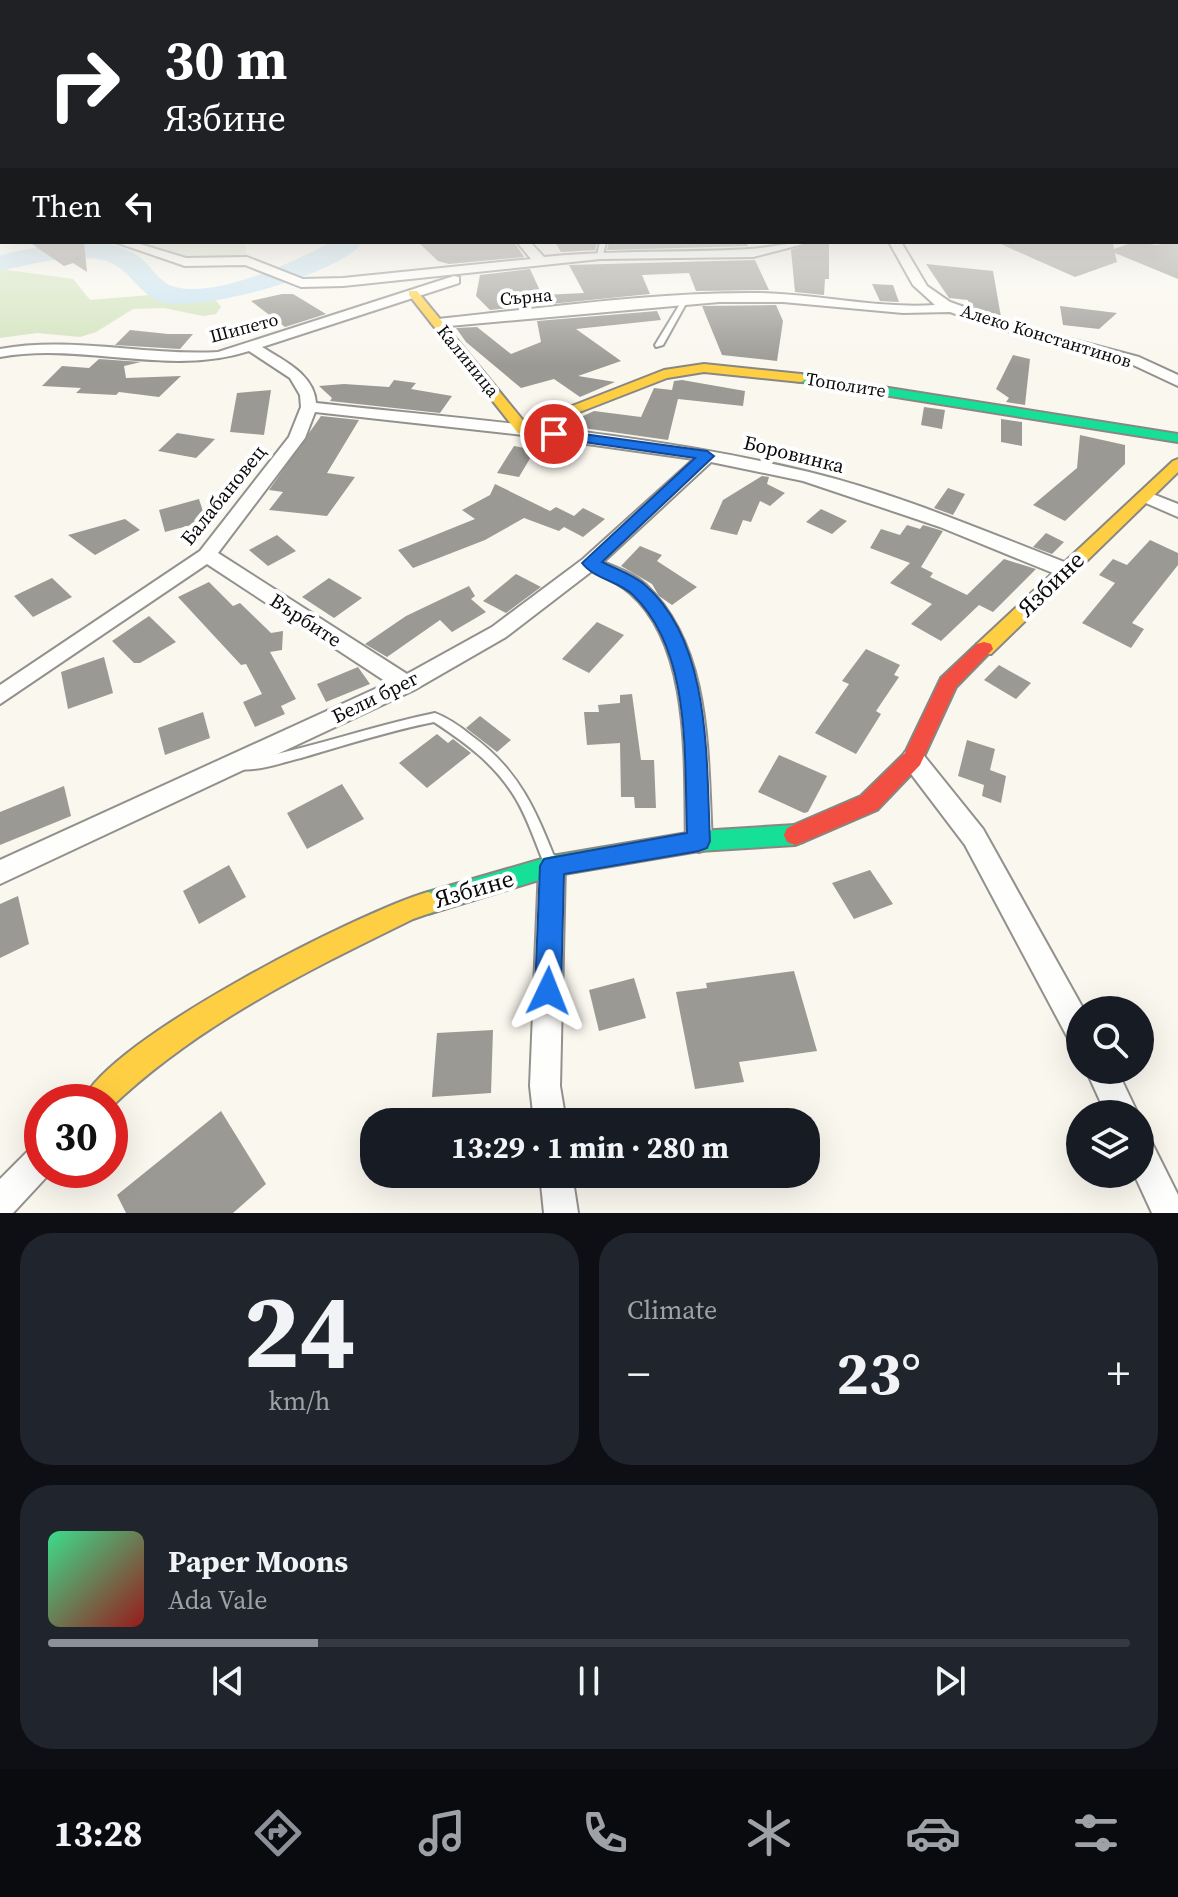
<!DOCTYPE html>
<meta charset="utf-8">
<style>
:root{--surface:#171b24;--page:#20242c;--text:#f1f3f6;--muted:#9ea1a6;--line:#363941;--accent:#8c9099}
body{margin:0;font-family:"Source Serif 4",serif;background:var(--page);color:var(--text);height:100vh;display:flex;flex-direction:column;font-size:30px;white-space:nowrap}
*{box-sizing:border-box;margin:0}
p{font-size:26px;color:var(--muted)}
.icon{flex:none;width:44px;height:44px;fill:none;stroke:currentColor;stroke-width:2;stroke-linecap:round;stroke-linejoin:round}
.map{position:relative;height:1213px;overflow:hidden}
.side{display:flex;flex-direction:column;gap:20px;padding:20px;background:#0d0f14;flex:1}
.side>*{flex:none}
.top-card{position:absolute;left:0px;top:0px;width:1178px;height:244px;box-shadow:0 8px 32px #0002;background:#202124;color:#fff;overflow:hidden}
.fabs{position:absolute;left:1066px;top:996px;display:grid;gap:16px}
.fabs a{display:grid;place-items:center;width:88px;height:88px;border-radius:50%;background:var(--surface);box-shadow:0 8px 32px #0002;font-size:40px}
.speed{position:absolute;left:24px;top:1084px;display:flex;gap:16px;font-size:40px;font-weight:700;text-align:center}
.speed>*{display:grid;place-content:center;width:104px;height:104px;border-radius:50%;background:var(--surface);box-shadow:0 8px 32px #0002;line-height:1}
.speed .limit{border:12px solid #d22;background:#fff;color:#111}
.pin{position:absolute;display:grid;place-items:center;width:68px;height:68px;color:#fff;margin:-34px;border:4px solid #fff;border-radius:50%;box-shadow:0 2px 8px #0007}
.me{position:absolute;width:88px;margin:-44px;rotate:2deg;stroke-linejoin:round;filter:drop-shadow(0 0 6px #0008)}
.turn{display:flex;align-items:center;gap:28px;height:168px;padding:0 32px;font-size:36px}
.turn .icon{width:104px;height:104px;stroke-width:2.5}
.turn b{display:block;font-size:56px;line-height:68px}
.then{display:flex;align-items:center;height:76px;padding:0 32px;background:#0003;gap:16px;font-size:30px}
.big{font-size:60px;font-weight:700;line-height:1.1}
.side .card{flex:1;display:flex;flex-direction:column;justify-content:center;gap:12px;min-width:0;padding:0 28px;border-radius:32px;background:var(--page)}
.side .dial{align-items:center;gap:0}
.dial b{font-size:104px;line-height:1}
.song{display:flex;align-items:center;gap:24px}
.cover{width:96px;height:96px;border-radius:12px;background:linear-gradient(135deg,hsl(150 70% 55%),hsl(0 70% 35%))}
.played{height:8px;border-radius:4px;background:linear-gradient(90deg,var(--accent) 25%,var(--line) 25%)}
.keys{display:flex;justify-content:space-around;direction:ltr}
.heat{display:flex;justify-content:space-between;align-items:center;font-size:44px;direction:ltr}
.side .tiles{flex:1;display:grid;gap:20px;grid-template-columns:1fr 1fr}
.card:last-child{grid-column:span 2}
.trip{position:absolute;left:360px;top:1108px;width:460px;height:80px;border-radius:32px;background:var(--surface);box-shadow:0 8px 32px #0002;font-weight:700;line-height:80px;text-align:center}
.menu{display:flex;height:128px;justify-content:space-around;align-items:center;background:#090b0e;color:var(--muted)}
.menu .icon{width:56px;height:56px}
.menu .selected{color:var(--accent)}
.menu b{font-size:36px;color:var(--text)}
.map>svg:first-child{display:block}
.forest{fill:#d2e4be}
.cemetery{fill:#e4e9d3}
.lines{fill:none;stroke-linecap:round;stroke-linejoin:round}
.river{fill:#c7e3f1;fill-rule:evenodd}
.building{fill:#9b9994}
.lane-casing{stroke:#92918d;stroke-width:4}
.street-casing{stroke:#92918d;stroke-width:4}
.fast-casing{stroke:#888783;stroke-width:4}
.slow-casing{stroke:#888783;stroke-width:4}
.jam-casing{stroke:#888783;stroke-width:4}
.lane{fill:#fefefc;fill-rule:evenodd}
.street{fill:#fefefc;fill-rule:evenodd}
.fast{fill:#16e098;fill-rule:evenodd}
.slow{fill:#ffcf43;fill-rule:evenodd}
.jam{fill:#f24e42;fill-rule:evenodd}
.route{fill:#1a73e8;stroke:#114b97;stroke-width:2}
.labels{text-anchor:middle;stroke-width:8;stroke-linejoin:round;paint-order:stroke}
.far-street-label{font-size:18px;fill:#0a0a0a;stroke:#fff}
.street-label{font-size:20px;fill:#0a0a0a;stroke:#fff}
.near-street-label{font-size:24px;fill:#0a0a0a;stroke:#fff}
</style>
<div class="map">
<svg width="1178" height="1213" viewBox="0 0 1178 1213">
<rect width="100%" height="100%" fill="#f9f7ee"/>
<!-- forest -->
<polygon class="forest" points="0,269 73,279 90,300 208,290 221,307 216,314 203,316 164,308 133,309 96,332 80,337 37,333 0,338"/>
<!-- cemetery -->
<polygon class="cemetery" points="121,242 245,242 247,261 185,262"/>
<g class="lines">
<!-- river -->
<path class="river" d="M 331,242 L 363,242 C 341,274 200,313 162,302 C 137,294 129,266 103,260 C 70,253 33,264 0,271 L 0,255 C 42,247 99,230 138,256 C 151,265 159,283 175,287 C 217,298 294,262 331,242 Z"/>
</g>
<!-- building -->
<g class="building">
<polygon points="1178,241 1178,279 1115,253 1117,262 1075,277 996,242 1113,242 1114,249 1134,242 1157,245"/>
<polygon points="29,242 84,242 87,272 73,263 64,266"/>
<polygon points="418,242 514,242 524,257 449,264 438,261"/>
<polygon points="555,242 597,242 595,250 561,252"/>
<polygon points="609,242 746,242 748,246 607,250"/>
<polygon points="814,242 829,242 829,279 825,279 824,295 795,292 791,250"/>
<polygon points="755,260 769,290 696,291 689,273 642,275 650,294 490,310 476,296 480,275 530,269 542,295 584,293 569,265"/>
<polygon points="926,264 993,271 1001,317 969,306 968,300 949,298"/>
<polygon points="872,284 893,285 899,302 880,301"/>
<polygon points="282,294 293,294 326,314 285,327 251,301"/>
<polygon points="776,305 783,321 777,361 722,355 702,306"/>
<polygon points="1060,306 1117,313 1099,329 1063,325"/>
<polygon points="657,311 661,320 576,329 621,361 578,376 615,382 580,397 554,379 521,388 466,342 456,328 477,327 511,354 541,342 537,321"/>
<polygon points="130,330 168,334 193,334 180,349 115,345"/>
<polygon points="1013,355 1030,359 1025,405 1006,402 1009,398 996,389"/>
<polygon points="99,359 141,362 124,366 126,378 181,376 159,397 119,392 116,395 76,393 81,388 42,386 62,366 89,368"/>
<polygon points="394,380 416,383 411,389 452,396 440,413 330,401 332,398 319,386 344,384 389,387"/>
<polygon points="682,380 745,391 743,406 678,399 668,440 576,427 581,417 594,411 641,417 654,388 672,390 674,381"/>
<polygon points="271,390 264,435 230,432 237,393"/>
<polygon points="924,407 945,410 942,429 921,425"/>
<polygon points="321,416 359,420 327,473 355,477 327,516 269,510 283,492 269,490"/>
<polygon points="1001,419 1022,422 1022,446 1001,442"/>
<polygon points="177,433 215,439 196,458 158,451"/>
<polygon points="1080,435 1125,445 1125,464 1065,521 1033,505 1077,468"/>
<polygon points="514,446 535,450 519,477 497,473"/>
<polygon points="762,476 769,477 767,484 785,493 770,506 760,501 751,522 743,520 737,535 710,529 723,500"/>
<polygon points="495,484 550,511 556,507 574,516 583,508 605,519 583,537 564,527 559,531 524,518 485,540 413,568 398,550 475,519 462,510 490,495"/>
<polygon points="948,488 965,494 953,515 934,508"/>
<polygon points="199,499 206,521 165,532 159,510"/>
<polygon points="821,509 847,521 832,534 806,522"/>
<polygon points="125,519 140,530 95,555 68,535"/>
<polygon points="907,525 920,529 923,525 943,531 921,567 933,573 930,577 967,595 1004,559 1036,569 993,612 979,605 941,641 911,624 932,604 890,583 910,563 870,548 881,529 900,535"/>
<polygon points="1046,533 1064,542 1052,554 1033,547"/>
<polygon points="277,535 296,551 268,566 249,550"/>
<polygon points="1150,540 1178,553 1178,565 1132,623 1144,629 1131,648 1082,623 1115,583 1099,575 1113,559 1127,565"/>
<polygon points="640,546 662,555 657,561 697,587 672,605 659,596 652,584 621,566"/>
<polygon points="516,574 541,587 506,613 483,601"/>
<polygon points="52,578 72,597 33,617 14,596"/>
<polygon points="329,578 362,598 334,618 302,597"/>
<polygon points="209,582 233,606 240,603 271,633 283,631 282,650 270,652 296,699 281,706 285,714 255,727 243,702 262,694 246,664 241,665 178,597"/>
<polygon points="469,586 475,596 471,599 486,612 452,632 440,620 387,657 365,644 406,616"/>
<polygon points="149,616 176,642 140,663 134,663 112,641"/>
<polygon points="597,622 624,635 589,673 562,659"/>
<polygon points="866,649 900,665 894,675 899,677 876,711 881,714 856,754 815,733 849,684 842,681"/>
<polygon points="104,657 113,693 68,709 61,672"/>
<polygon points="999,665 1031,683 1016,699 984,680"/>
<polygon points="358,667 370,684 326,702 317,684"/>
<polygon points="632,694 641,760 654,760 656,808 635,808 634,797 621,797 620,743 587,745 584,712 599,712 598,705 620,703 620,695"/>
<polygon points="203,712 210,738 165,755 158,728"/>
<polygon points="480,716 511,740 497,752 466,728"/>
<polygon points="437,734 448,743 453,739 471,753 427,788 399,763"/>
<polygon points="967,740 995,749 990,770 1006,776 1001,803 982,796 984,785 958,776"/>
<polygon points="779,755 827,776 808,812 804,813 758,792"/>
<polygon points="342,784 364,819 307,849 287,813"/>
<polygon points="64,786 71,816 0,845 0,812"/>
<polygon points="229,865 246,897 199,924 183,891"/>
<polygon points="870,870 893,904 854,919 832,883"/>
<polygon points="18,896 29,944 0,958 0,904"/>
<polygon points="794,971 817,1051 739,1062 744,1082 695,1089 676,992 707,988 706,983"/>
<polygon points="634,978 646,1018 599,1031 589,990"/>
<polygon points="493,1030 491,1093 432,1097 437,1033"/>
<polygon points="221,1111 266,1184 233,1213 126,1213 117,1195"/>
</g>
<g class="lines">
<defs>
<g id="lane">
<polygon points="600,242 606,242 603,255 600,257 597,255"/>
<polygon points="683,299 688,300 663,345 656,347 655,345"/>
<path d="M 435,713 C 448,718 461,727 472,736 C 520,771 536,811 557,864 L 556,868 L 551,870 L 546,868 C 536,845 529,821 516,799 C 496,765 466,743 434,722 C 389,731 345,745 301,758 C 284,762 256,772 240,769 L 238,766 L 240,763 L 244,761 C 309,749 371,726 435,713 Z"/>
</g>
<g id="street">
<polygon points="1176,229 1178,230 1178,238 1176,237"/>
<path d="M 115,242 L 133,242 L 186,258 L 247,257 L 303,279 L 343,278 L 531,259 L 517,242 L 530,242 L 544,257 C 612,250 680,253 749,249 C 770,248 790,242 811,242 L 753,257 L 600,259 L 343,286 L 301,287 L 245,265 L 185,266 Z"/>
<path d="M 889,242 L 901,242 L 927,286 L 950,302 L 1006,322 L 1139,357 L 1178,375 L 1178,386 L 1129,363 L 996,328 L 950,312 L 903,313 L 783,302 L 719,302 L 438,327 L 431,323 L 438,319 C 545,308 652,292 759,293 C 818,294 876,309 935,305 L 913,285 Z"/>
<path d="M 454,276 L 459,277 L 459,283 L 262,347 C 284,361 314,374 316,403 C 481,421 648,433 809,472 C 899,494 986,532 1072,565 L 1075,570 L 1072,575 L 1058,575 L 940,527 L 803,481 L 711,462 L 603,562 C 618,568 634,574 646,585 C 713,649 707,756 712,841 L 708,849 L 699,852 L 690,849 L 686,841 C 684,765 692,647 630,593 C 619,583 605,577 592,571 L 506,637 L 414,690 L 0,884 L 0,860 L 388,683 L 207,564 L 0,704 L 0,685 L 200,551 L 289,437 L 301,407 L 300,395 L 290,378 L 249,351 C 168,377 83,342 0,357 L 0,349 C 71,336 146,356 218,352 ZM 315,412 L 523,435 L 694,459 L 583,559 L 492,627 L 407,674 L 218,553 L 305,438 Z"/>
<polygon points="1145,491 1178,504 1178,517 1139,500 1136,496"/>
<polygon points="913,750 921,752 983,829 1084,1010 1080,1010 1080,1047 1070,1042 965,845 905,766 901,759 905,752"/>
<polygon points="552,854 561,858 565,866 560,1086 566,1122 534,1122 530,1086 539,866 543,858"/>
<polygon points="1086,1070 1117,1070 1138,1114 1106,1114"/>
<polygon points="1140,1136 1151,1141 1178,1195 1178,1213 1152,1213 1134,1174 1140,1174"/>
<polygon points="42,1143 42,1170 53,1170 13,1213 0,1213 0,1179 31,1148"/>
<polygon points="540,1174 572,1174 578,1213 544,1213"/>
</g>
<g id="fast">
<polygon points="801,374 1178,434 1178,442 796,381 796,375"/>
<polygon points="795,825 803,828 806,835 803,842 795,845 699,851 552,876 428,914 420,911 416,903 420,895 428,892 552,856 699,831"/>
</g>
<g id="slow">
<polygon points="409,291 417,291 526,424 664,370 704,364 801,374 808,378 801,382 704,372 667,378 523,434 518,433 409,295"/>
<polygon points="1178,459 1178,472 991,654 977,654 975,649 977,644 1173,461"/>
<path d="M 428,892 L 436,895 L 440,903 L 436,911 L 413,919 C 305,972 198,1024 110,1108 L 110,1102 L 82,1102 C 108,1039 359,912 428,892 Z"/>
</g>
<polygon id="jam" points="984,642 991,644 993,649 956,687 920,765 877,810 803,842 795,845 787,842 784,835 787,828 861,796 905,753 941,678 977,644"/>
</defs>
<!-- lane casing -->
<use href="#lane" class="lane-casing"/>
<!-- street casing -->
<use href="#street" class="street-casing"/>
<!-- fast casing -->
<use href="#fast" class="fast-casing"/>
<!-- slow casing -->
<use href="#slow" class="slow-casing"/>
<!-- jam casing -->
<use href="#jam" class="jam-casing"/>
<!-- lane -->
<use href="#lane" class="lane"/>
<!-- street -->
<use href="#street" class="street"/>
<!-- fast -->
<use href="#fast" class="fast"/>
<!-- slow -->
<use href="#slow" class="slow"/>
<!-- jam -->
<use href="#jam" class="jam"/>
</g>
<!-- sky -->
<linearGradient id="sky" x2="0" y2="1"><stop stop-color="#9bc7ec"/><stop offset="0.54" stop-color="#fcfbf7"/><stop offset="1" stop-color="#fcfbf7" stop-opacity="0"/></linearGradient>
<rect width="1178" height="366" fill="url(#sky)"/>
<!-- route -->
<path class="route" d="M 554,430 L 707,451 L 714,456 L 602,562 C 616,569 634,575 645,585 C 712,643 706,761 710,841 L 707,848 L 699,851 L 564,874 L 561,991 L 557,1000 L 548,1004 L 539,1000 L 535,991 L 540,866 L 544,859 L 687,833 C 684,758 692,651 633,595 C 619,581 594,579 582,563 L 695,458 L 549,437 L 546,434 Z"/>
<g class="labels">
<!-- far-street labels -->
<g class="far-street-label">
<text transform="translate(526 297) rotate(-5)" y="6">Сърна</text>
<text transform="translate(244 328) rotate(-15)" y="6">Шипето</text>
<text transform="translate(1046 336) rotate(17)" y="6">Алеко Константинов</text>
<text transform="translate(468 361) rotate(51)" y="6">Калиница</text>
<text transform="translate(846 385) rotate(9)" y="6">Тополите</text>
</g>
<!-- street labels -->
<g class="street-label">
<text transform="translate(794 454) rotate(14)" y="7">Боровинка</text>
<text transform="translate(223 495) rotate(-51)" y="7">Балабановец</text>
<text transform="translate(306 620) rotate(33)" y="7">Върбите</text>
<text transform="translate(375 697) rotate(-26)" y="7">Бели брег</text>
</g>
<!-- near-street labels -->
<g class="near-street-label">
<text transform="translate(1051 584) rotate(-44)" y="8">Язбине</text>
<text transform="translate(474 889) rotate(-16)" y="8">Язбине</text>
</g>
</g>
</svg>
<div class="fabs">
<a><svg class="icon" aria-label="search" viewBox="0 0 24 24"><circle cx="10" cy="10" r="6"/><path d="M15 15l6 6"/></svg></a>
<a><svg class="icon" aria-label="layers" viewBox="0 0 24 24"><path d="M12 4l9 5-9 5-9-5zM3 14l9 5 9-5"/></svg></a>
</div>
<div class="speed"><div class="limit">30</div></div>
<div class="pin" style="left:554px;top:434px;background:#d93025"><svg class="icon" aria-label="arrive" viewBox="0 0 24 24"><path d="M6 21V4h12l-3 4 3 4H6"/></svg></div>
<svg class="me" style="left:548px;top:991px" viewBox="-20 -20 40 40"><path d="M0-17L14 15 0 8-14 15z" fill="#1a73e8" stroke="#fff" stroke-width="4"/></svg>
<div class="trip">13:29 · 1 min · 280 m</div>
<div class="top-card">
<div class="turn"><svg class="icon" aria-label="right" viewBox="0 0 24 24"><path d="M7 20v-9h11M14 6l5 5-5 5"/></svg><div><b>30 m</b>Язбине</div></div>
<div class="then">Then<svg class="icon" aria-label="left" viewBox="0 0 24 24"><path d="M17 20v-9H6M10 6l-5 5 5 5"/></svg></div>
</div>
</div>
<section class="side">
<div class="tiles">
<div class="card dial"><b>24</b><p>km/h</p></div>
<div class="card"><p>Climate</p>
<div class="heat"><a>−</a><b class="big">23°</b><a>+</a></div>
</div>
<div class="card">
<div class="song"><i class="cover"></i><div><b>Paper Moons</b><p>Ada Vale</p></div></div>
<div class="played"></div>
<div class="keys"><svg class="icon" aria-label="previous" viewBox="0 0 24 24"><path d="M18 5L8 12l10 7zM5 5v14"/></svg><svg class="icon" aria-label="pause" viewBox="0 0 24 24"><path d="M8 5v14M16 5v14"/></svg><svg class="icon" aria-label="next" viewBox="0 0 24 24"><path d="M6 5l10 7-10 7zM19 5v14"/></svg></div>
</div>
</div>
</section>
<nav class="menu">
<b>13:28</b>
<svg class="icon selected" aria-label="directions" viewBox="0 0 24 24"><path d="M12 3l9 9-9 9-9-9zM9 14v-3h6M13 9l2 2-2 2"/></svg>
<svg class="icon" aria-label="music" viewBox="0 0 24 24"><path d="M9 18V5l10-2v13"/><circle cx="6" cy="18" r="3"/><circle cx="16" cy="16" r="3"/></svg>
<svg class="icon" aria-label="phone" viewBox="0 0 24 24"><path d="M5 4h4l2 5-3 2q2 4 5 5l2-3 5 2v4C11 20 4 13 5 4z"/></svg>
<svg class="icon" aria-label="climate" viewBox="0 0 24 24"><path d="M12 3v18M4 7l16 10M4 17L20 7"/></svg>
<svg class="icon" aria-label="car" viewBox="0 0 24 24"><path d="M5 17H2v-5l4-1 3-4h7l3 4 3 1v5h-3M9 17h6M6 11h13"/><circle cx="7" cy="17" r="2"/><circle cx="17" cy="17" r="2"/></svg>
<svg class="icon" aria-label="filters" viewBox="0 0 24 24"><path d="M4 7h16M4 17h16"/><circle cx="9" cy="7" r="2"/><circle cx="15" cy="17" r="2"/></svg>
</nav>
